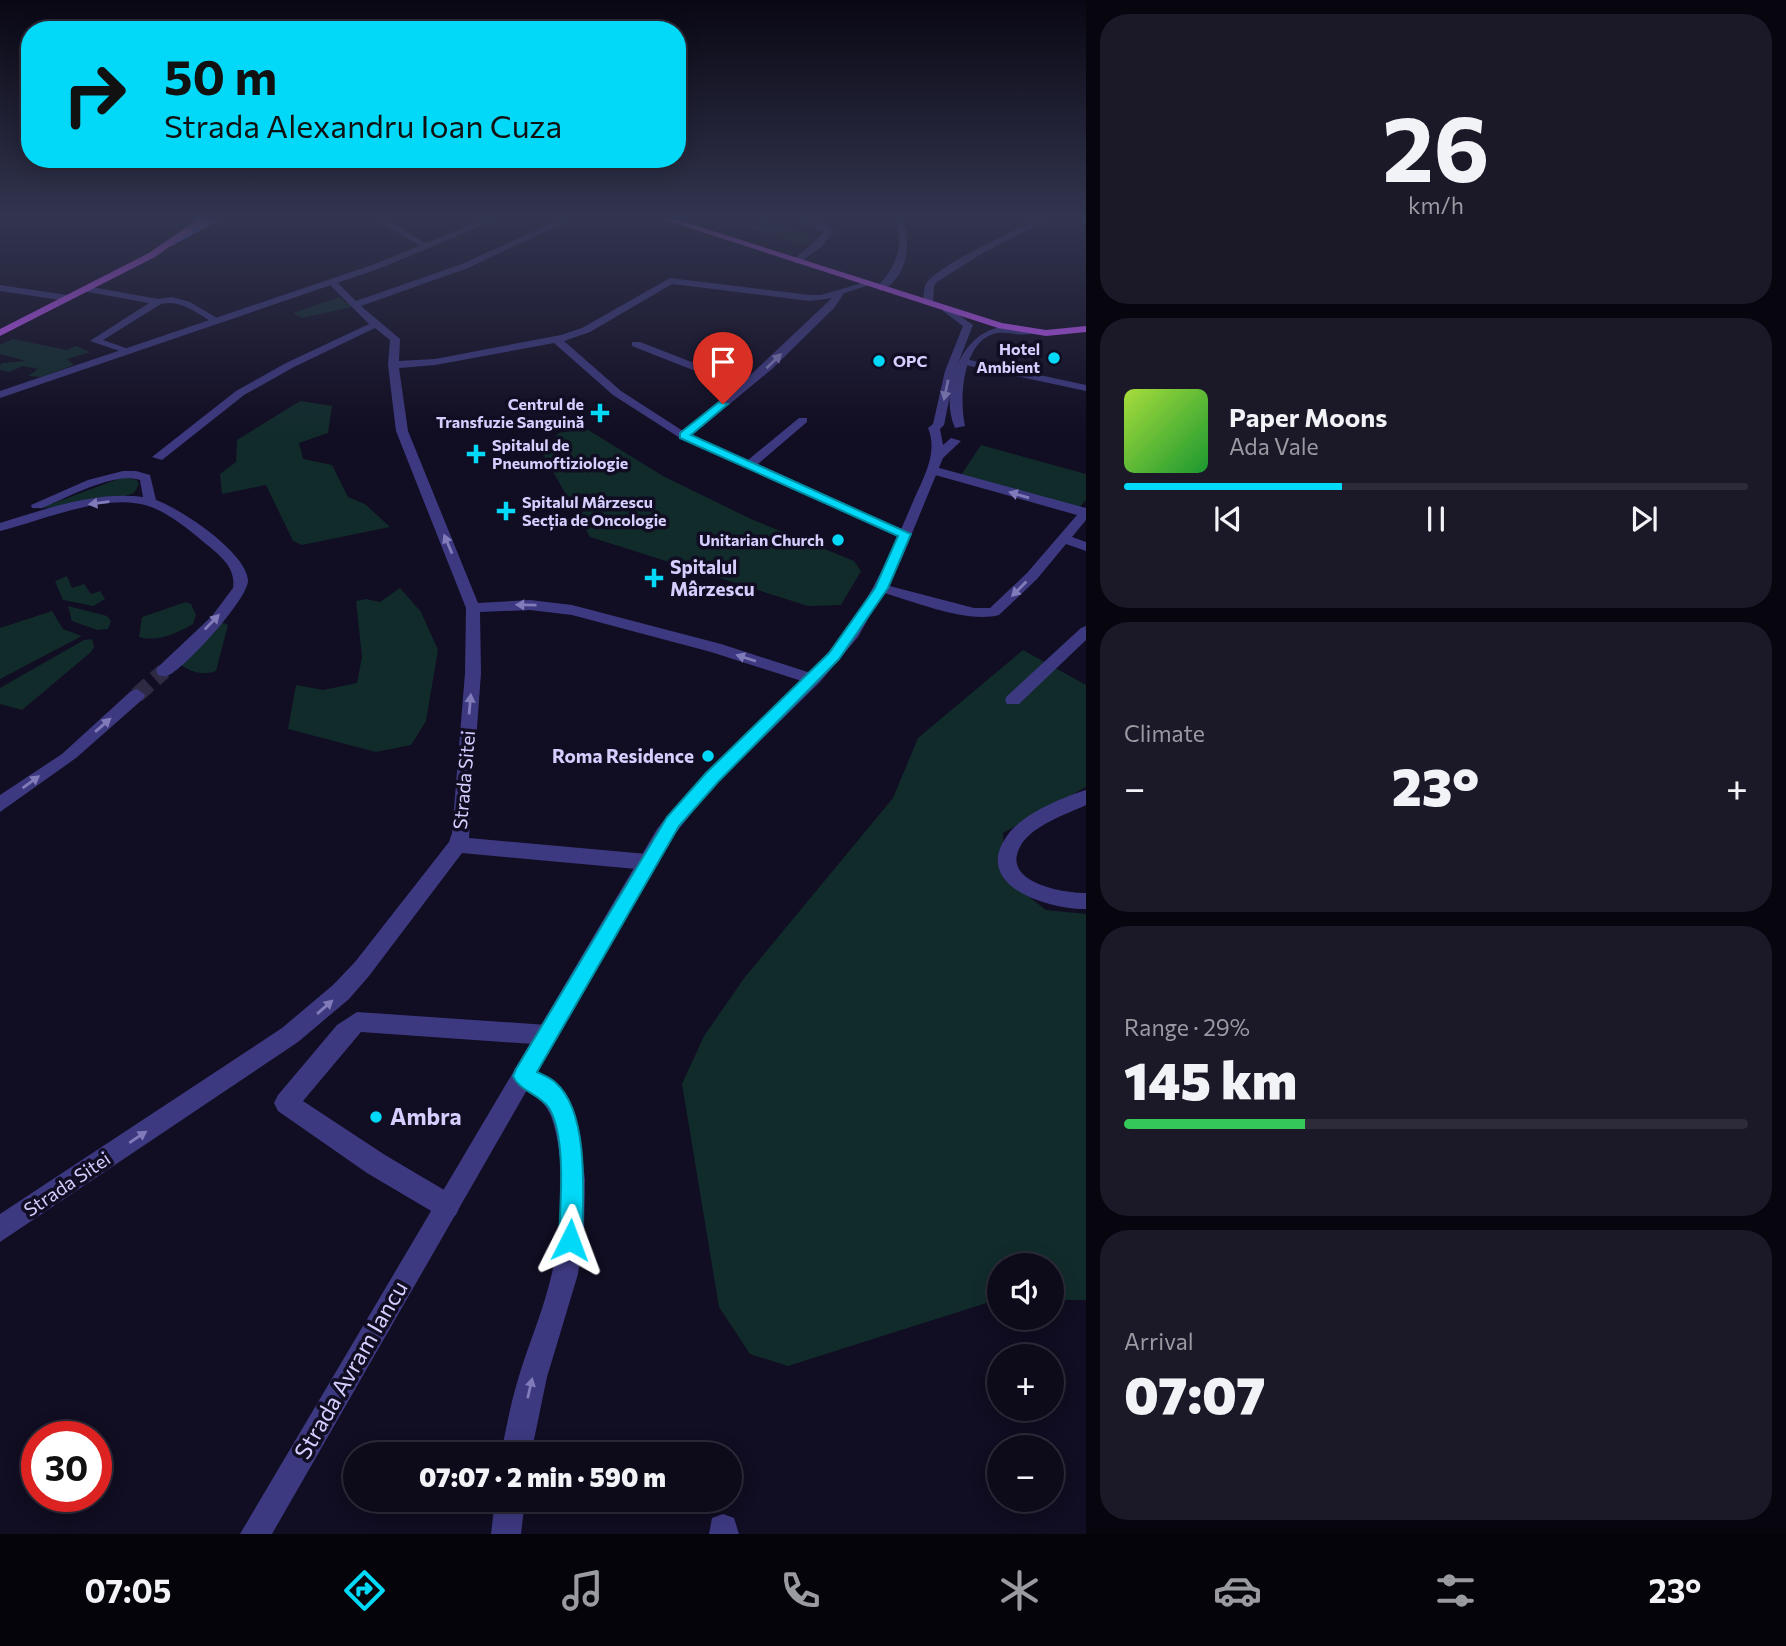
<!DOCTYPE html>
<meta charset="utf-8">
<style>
:root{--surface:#0d0a1a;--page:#1b1827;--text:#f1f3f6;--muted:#9a9aa2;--line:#2d2b39;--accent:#02d8f7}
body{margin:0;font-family:Commissioner,sans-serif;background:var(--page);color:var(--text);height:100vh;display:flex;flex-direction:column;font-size:26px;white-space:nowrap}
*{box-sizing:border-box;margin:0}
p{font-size:23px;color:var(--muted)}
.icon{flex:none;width:38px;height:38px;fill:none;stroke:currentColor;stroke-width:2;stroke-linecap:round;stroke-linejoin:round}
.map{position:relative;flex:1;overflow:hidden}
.side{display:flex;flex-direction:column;gap:14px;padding:14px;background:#07060e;width:700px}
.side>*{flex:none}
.hud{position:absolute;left:21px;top:21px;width:665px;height:147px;border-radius:28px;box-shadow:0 4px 18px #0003,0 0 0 2px var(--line);background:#02d8f7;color:#111;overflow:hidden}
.buttons{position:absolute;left:987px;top:1253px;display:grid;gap:14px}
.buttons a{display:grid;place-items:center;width:77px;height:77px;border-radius:50%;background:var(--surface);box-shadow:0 4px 18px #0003,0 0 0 2px var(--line);font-size:35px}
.speed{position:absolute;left:21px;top:1421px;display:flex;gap:14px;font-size:35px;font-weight:700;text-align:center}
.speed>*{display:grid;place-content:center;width:91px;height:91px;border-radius:50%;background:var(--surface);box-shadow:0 4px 18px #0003,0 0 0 2px var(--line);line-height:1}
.speed .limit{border:10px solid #d22;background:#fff;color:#111}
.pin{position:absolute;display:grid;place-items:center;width:60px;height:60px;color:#fff;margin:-72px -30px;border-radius:50% 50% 50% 0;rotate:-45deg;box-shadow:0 0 7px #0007}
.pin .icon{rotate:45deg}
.me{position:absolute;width:77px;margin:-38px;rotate:3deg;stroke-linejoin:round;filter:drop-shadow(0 0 5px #0008)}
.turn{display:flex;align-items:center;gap:24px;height:147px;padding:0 28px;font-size:32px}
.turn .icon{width:91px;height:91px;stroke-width:2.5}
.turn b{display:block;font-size:49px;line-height:60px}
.big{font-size:52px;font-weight:800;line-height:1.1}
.side .tile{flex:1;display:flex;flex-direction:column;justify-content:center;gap:10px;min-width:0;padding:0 24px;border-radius:28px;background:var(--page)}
.side .dial{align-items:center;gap:0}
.dial b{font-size:91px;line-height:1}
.song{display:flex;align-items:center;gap:21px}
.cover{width:84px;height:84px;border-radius:10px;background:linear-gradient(135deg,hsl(80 70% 55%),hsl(130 70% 35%))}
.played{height:7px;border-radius:4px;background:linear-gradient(90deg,var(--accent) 35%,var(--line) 35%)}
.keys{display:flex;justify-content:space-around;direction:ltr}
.heat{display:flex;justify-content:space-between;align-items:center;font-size:38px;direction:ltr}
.charge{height:10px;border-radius:5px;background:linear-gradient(90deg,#34c759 29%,var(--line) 0)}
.trip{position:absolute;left:343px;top:1442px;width:399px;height:70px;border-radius:35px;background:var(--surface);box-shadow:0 4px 18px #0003,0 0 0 2px var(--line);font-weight:800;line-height:70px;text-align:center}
.tabs{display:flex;height:112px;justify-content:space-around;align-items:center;background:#05040a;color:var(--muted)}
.tabs .icon{width:49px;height:49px}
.tabs .selected{color:var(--accent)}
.tabs b{font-size:32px;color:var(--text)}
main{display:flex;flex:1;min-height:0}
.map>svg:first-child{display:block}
.green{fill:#112b2b}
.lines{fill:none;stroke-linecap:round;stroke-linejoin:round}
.minor-tunnel{stroke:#2e2a43;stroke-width:16;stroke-dasharray:16 8;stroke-linecap:butt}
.minor{fill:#3d3980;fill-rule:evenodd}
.tertiary{fill:#3d3980;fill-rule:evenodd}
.secondary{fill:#6e66fe;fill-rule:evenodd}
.primary{fill:#c456fe;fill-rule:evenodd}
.oneway{fill:#817cb9}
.route{fill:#02d8f7;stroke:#018ca1;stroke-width:2}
.poi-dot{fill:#02d8f7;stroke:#110d22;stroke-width:2.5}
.labels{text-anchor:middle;stroke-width:7;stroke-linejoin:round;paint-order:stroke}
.far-poi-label{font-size:16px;font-weight:bold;fill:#d5ceff;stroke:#110d22;text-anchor:end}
.poi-label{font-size:19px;font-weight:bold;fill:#d5ceff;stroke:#110d22;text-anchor:start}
.street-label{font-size:19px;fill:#d5ceff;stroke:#110d22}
.near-poi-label{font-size:23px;font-weight:bold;fill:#d5ceff;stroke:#110d22;text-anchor:start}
.near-street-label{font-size:23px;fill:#d5ceff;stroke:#110d22}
</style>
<main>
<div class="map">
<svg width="1086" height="1534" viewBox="0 0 1086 1534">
<rect width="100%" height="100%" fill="#110d22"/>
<!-- green -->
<g class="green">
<polygon points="765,221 818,238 802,244 749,227"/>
<polygon points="339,297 352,307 302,318 293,313"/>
<polygon points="13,339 67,350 76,346 90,352 67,359 74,365 41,377 28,376 38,369 23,366 9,372 0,370 0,365 3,363 26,361 0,354 0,345"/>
<polygon points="300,401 332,406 328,433 299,443 303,459 332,465 348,497 365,504 390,527 302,545 293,541 266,485 222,494 220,474 236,462 237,440"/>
<polygon points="585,428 663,476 751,519 854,561 861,571 841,605 808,606 590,537 543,454 558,433"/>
<polygon points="981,445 1086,474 1086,500 1078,509 961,475"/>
<polygon points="129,478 137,480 139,484 134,493 119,498 38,509 118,479"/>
<polygon points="67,576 72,588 84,584 91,594 100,591 105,599 93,606 63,600 55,581"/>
<polygon points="400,588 421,612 438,650 426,721 411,745 376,752 288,729 296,685 323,690 357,683 362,657 356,601 366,599 380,602"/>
<path d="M 186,602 L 191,604 L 196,615 L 193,624 C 175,634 159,642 139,637 L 142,617 Z"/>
<polygon points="68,606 107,616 111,621 108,629 97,630 72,621"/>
<polygon points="52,611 63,629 82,636 0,679 0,628"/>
<path d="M 223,623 L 228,625 L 216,671 C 201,676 192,672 179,664 L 215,624 Z"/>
<polygon points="92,639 94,647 91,652 22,710 0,704 0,688 84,640"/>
<polygon points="1023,650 1086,685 1086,787 1003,833 1004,877 1046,910 1086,914 1086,1300 1052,1300 1052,1265 999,1265 999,1299 788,1366 750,1354 719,1307 682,1084 704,1036 745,977 893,798 918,738"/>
</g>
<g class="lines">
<!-- minor-tunnel -->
<polyline class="minor-tunnel" points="137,695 164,671"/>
<!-- minor -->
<g class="minor">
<polygon points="374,219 385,219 432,247 425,249"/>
<path d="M 561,219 L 572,219 L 468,268 L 361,306 L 400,339 L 399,361 L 435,359 L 561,335 L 582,328 L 670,278 L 810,295 L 821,295 L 869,281 L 869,285 L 844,293 L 834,308 L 772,369 L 692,435 L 748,460 L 799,418 L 807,418 L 807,422 L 758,464 L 911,534 L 909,537 L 899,537 L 680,438 L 613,395 L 554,343 L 435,365 L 399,368 L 408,431 L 478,603 L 530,600 L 572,605 L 721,644 L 817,675 L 819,679 L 811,684 L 711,652 L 572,615 L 530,610 L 480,612 L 481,673 L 469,838 L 647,854 L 654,856 L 657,862 L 654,868 L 647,870 L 462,853 L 369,976 L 349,999 L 298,1042 L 0,1242 L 0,1214 L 282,1028 L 333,985 L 355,962 L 449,842 L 452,833 L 465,673 L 466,608 L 396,431 L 388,365 L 390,340 L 375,328 L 294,367 L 244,395 L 162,460 L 152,457 L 236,391 L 286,363 L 369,324 L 329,284 L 329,280 L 335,280 L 356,301 L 462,264 ZM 672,284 L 810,301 L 832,298 L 743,382 L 640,342 L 632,342 L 632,346 L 736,387 L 683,431 L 621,391 L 564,341 L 590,332 Z"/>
<path d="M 796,219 C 811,219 824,222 834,232 L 820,248 L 797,264 L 793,261 L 794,259 L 825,232 Z"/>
<path d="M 895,219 L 903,219 C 912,245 907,278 881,291 L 876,288 C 896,267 905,248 895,219 Z"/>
<path d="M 1037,219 L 1048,219 L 981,254 L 937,282 L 934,286 L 933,303 L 925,305 C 923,299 923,290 926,284 C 936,266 1016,230 1037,219 Z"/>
<polygon points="0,285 67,295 72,298 67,301 0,291"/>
<path d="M 86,286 L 158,299 L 172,297 L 190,302 L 222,321 L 214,323 C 198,314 180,299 161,304 L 103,340 L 134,351 L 129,354 L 90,341 L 149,303 L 83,291 L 83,287 Z"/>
<polygon points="965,359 1086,385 1086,391 961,364 960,362"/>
<path d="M 932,466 L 1086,508 L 1086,520 L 1072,537 L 1086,542 L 1086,551 L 1066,544 L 1037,579 L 999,615 C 966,624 911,600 877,591 L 875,588 L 877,585 L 882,584 L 974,608 L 990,608 L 1027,573 L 1077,515 L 928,473 L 928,467 Z"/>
<path d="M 123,471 L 136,471 L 150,475 L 156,500 C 181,509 246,552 248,580 C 249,598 186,667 169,675 C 164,677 163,676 158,675 L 156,671 L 158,667 L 212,616 L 233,588 C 236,568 221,556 206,544 C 189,530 170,513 148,506 C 106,492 41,521 0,531 L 0,523 C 45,509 96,491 143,497 L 140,480 C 114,471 67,498 42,508 L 32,508 L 31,505 L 88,480 Z"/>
<polygon points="1086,626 1086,640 1019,704 1007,704 1005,700 1007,696 1081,628"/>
<polygon points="137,689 145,695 143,699 76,758 0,812 0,795 62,754 131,691"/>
<path d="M 1086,790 L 1086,805 C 1067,814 1033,825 1021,845 C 999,882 1062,893 1086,893 L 1086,909 C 1049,910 971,886 1007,836 C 1022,814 1061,798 1086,790 Z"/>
<polygon points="357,1012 547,1025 555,1028 558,1035 555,1042 547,1045 361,1032 303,1101 385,1155 456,1197 460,1206 456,1215 447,1219 438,1215 367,1173 278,1111 274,1103 278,1095 337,1025"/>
<path d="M 523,1065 L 556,1082 L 568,1100 L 579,1129 L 585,1180 L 584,1232 L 578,1274 L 547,1377 L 531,1454 L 501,1454 C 506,1428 511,1402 519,1376 C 528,1346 541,1316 549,1285 C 562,1237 568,1163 551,1116 C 541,1091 519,1094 512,1076 L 515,1068 Z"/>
<polygon points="495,1500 525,1500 521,1534 491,1534"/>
<polygon points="723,1514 734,1518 739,1534 709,1534 712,1518"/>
</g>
<!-- tertiary -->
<g class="tertiary">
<polygon points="486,219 498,219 378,269 0,398 0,391 372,265"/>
<path d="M 946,306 L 973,325 L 955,371 L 944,425 L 940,429 L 943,445 L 951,438 L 961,441 L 943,458 L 901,560 L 858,637 L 820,682 L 709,791 L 671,839 L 272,1534 L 240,1534 L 657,829 C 708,763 776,715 829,653 C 866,609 890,556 912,504 C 922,480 939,454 928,428 L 933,424 L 945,371 L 963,326 L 943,311 L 943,307 Z"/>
<path d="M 1002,327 L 1030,329 L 1035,332 C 1025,338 1009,331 997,333 C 962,340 959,399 965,426 L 955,428 C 939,393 960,332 1002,327 Z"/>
</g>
<!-- secondary -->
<polygon class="secondary" points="210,219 221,219 172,246 165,244"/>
<!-- primary -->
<g class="primary">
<polygon points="198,219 208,219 155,257 0,336 0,329 149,253"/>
<polygon points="662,219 675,219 1002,323 1046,330 1086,326 1086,332 1046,336 998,328"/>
</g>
</g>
<!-- one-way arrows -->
<defs><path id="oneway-solid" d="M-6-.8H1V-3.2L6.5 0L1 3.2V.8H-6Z" transform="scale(1.75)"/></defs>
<g class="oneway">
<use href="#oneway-solid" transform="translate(774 361) rotate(-44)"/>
<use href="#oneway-solid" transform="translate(946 390) rotate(102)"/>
<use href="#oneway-solid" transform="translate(1019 495) rotate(-164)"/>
<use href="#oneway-solid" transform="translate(99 503) rotate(173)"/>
<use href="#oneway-solid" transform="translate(448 544) rotate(-113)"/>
<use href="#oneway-solid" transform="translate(1019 589) rotate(135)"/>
<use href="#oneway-solid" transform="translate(526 605) rotate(-179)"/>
<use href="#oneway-solid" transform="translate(212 622) rotate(-46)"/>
<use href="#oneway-solid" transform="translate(746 658) rotate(-162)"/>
<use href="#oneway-solid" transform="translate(470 704) rotate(-85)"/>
<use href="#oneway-solid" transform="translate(103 725) rotate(-41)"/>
<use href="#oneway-solid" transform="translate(31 782) rotate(-36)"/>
<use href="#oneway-solid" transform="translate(325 1007) rotate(-41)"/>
<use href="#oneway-solid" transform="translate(138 1137) rotate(-34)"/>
<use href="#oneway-solid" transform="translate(530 1388) rotate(-77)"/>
</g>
<!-- sky -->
<linearGradient id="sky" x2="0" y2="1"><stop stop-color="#090713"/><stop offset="0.5" stop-color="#32354f"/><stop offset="1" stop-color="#32354f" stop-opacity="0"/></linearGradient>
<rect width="1086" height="434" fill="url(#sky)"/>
<!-- route -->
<path class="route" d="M 719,402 L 728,404 L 691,435 L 911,534 L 888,588 L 839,659 L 718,782 L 679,826 L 537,1072 C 543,1075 551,1078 556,1083 C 590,1113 583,1199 582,1240 L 579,1248 L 570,1252 L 562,1248 L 559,1240 C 560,1207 567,1137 549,1108 C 540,1094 519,1091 513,1076 L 516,1069 L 667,817 L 706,773 L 829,653 L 875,588 L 898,536 L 680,438 L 680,433 Z"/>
<!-- markers -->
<g class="poi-dot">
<circle cx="1054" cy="358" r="7"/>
<circle cx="879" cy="361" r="7"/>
<path d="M596.5 402.5h7v7h7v7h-7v7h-7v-7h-7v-7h7z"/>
<path d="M472.5 443.5h7v7h7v7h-7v7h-7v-7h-7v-7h7z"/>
<path d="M502.5 500.5h7v7h7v7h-7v7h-7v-7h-7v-7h7z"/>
<circle cx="838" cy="540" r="7"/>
<path d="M650.5 567.5h7v7h7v7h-7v7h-7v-7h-7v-7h7z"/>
<circle cx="708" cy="756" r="7"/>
<circle cx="376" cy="1117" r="7"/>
</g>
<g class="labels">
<!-- far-poi labels -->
<g class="far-poi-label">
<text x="1040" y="355">Hotel<tspan x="1040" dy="18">Ambient</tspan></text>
<text x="893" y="367" text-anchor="start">OPC</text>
<text x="584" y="410">Centrul de<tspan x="584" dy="18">Transfuzie Sanguină</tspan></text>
<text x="492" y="451" text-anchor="start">Spitalul de<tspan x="492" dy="18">Pneumoftiziologie</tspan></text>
<text x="522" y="508" text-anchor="start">Spitalul Mârzescu<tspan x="522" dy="18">Secția de Oncologie</tspan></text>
<text x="824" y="546">Unitarian Church</text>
</g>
<!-- poi labels -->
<g class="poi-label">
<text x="670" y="574">Spitalul<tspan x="670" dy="22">Mârzescu</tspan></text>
<text x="694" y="763" text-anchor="end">Roma Residence</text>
</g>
<!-- street labels -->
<g class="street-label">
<text transform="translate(464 780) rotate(-85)" y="7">Strada Sitei</text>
<text transform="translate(67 1184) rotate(-34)" y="7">Strada Sitei</text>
</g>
<!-- near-poi labels -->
<g class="near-poi-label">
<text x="390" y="1125">Ambra</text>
</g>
<!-- near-street labels -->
<g class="near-street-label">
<text transform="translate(351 1370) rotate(-60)" y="8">Strada Avram Iancu</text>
</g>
</g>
</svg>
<div class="buttons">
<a><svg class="icon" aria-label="sound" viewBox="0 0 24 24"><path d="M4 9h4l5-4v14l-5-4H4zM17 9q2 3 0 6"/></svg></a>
<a>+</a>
<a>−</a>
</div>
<div class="speed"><div class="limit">30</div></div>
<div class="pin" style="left:723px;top:404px;background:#d93025"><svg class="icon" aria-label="arrive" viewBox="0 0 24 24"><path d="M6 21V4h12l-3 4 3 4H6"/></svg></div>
<svg class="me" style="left:570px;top:1240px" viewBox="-20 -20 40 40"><path d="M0-17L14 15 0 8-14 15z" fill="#02d8f7" stroke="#fff" stroke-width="4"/></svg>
<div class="trip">07:07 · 2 min · 590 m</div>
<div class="hud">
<div class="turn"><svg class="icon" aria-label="right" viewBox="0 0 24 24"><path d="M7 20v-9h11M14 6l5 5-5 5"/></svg><div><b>50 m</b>Strada Alexandru Ioan Cuza</div></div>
</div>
</div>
<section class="side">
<div class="tile dial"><b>26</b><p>km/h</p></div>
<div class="tile">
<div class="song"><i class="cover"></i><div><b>Paper Moons</b><p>Ada Vale</p></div></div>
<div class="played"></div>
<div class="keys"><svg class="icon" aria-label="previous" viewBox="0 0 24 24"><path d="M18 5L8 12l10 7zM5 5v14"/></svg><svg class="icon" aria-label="pause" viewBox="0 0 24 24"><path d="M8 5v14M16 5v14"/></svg><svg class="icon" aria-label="next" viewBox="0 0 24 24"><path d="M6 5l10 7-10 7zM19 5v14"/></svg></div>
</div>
<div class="tile"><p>Climate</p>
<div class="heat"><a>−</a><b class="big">23°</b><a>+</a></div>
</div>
<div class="tile"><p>Range · 29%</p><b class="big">145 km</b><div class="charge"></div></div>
<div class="tile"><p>Arrival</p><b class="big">07:07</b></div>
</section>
</main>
<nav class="tabs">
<b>07:05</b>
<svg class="icon selected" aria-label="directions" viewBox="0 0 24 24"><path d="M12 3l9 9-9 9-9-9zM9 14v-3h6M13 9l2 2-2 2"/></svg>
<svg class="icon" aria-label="music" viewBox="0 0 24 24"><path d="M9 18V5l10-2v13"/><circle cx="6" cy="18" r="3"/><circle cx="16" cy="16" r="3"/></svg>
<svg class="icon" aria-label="phone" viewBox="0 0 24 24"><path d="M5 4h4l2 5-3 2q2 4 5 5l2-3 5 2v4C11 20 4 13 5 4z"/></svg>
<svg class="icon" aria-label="climate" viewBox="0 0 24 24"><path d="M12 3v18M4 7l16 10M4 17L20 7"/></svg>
<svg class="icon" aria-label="car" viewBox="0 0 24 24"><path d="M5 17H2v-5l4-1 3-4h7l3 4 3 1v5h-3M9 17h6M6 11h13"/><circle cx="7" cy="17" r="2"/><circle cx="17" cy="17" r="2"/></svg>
<svg class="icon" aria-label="filters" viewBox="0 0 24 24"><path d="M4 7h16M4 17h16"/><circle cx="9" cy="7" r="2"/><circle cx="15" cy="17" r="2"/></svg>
<b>23°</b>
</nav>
